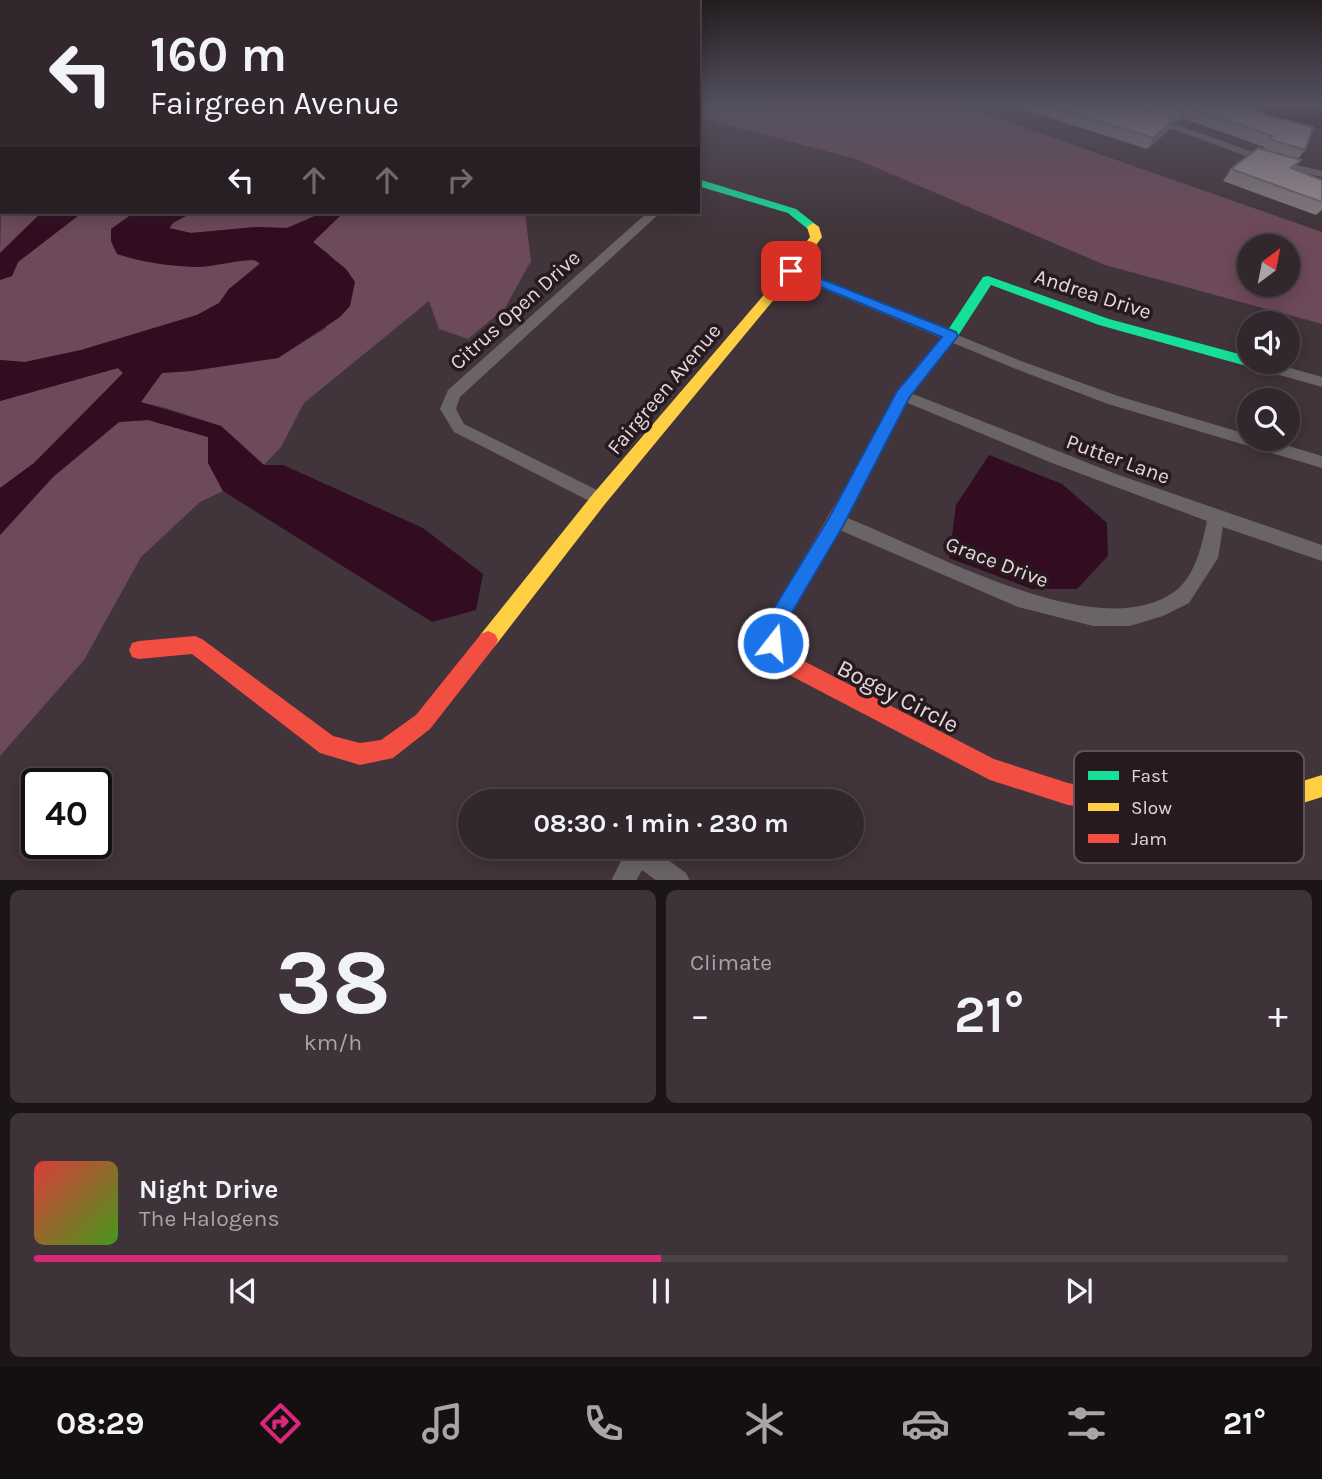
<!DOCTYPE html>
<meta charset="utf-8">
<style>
:root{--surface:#31272c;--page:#3d3338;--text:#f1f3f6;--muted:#a8a5a9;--line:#4c4448;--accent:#db2777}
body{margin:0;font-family:Karla,sans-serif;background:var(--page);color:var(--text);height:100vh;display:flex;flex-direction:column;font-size:26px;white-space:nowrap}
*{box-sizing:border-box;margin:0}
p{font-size:23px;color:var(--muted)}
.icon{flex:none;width:38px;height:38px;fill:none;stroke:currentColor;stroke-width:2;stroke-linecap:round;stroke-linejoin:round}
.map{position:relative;height:880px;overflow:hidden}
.panel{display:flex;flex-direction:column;gap:10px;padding:10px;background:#1b1518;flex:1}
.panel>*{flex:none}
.hud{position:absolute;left:0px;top:0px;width:700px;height:214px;box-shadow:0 4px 18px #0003,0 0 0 2px var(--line);background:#31272c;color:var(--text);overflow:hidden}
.needle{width:46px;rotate:32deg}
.tools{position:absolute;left:1237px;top:234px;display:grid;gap:14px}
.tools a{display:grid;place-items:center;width:63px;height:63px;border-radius:50%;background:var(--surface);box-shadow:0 4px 18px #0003,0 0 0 2px var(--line);font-size:35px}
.speed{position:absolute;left:21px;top:768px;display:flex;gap:14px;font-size:35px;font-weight:700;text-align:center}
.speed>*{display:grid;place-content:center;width:91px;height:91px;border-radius:50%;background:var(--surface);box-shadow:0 4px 18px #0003,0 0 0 2px var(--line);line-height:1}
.speed .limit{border:4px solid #111;border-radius:10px;background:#fff;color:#111}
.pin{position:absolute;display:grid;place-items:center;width:60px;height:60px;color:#fff;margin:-30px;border-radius:14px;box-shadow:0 4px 10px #0006}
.me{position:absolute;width:77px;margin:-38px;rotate:16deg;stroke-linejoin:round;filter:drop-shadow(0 0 5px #0008)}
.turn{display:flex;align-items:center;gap:24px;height:147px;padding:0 35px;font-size:32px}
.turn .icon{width:91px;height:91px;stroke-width:2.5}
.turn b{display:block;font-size:49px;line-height:60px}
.lanes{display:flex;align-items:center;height:66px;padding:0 35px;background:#0003;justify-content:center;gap:35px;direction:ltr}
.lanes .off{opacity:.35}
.big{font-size:52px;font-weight:700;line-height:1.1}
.panel .tile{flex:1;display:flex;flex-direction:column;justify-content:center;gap:10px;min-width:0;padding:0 24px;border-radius:10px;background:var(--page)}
.panel .dial{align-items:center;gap:0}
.dial b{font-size:91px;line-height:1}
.song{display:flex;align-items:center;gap:21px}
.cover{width:84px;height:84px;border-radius:10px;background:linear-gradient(135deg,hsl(0 70% 55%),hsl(100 70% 35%))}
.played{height:7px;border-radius:4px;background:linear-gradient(90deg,var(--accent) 50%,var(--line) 50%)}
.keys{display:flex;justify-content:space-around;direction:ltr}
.heat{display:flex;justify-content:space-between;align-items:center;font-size:38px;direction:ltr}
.panel .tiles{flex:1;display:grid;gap:10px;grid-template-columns:1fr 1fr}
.tile:last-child{grid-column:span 2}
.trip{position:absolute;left:458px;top:789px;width:406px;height:70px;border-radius:35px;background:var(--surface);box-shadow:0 4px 18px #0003,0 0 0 2px var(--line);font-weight:700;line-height:70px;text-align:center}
.tab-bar{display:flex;height:112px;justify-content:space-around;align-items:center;background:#141012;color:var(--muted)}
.tab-bar .icon{width:49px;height:49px}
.tab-bar .selected{color:var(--accent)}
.tab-bar b{font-size:32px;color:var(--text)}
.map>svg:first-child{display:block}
.green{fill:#6d4a59;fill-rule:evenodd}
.water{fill:#320d21}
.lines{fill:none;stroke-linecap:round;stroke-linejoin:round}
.street{fill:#6a6466;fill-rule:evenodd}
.fast{fill:#16e098;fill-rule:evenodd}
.slow{fill:#ffcf43;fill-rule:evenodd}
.jam{fill:#f24e42;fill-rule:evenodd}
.wall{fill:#847a7e}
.shaded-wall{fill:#6c6367}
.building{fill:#9a8e93;stroke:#6c6367;stroke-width:2}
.route{fill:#1a73e8;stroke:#114b97;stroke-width:2}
.labels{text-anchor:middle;stroke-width:7;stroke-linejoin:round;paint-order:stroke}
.street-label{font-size:21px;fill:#e6d5dc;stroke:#261a1f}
.near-street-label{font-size:24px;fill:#e6d5dc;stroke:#261a1f}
.key{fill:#261a1f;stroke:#605258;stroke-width:2}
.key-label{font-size:19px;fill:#e6d5dc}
</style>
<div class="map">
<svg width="1322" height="881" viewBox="0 0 1322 881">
<rect width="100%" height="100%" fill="#41343a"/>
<!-- green -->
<g class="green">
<path d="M 698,105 L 960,105 L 1322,232 L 1322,324 L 1105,265 L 856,159 L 698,117 ZM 1250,247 L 1288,247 L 1288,285 L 1250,285 Z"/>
<polygon points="2,187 2,212 42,212 0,253"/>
<path d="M 83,212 L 135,212 L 111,229 L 111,241 L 117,254 C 150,265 187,269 222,263 C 234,262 249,256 260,263 L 229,289 L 219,303 L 197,315 L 81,350 L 25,362 L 0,360 L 0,280 L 12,276 L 18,262 Z"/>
<polygon points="193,212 324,212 287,228 256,227 191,233 169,229 173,223"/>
<polygon points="344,212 525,212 531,261 505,308 468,339 439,329 429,301 304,403 281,447 264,465 221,426 166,408 140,402 162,373 191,371 278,358 326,328 330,255 313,242"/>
<polygon points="118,368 123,373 115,384 34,463 0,488 0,401"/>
<polygon points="148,420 208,437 208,463 223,491 200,502 141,557 84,660 0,756 0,535 53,477 119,422"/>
</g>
<!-- water -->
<g class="water">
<polygon points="1231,105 1322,105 1322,128 1311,127"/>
<polygon points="42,212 83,212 18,262 12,276 0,280 0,253"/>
<path d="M 135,212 L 193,212 L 173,223 L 169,228 L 191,233 L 256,227 L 287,228 L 324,212 L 344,212 L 313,242 L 346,269 L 355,282 L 350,306 L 340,317 L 278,358 L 191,371 L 162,373 L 141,402 L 221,426 L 264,465 L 283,465 L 423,528 L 483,574 L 476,610 L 432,622 L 223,491 L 208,463 L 208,437 L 148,420 L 119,422 L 53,477 L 0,535 L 0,488 L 34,463 L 123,373 L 118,368 L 0,401 L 0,360 L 25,362 L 81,350 L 197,315 L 219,303 L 229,289 L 260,264 L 255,260 C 236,260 218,266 199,267 C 172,267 143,262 117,254 L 111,241 L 111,229 Z"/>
<polygon points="989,455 1062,484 1107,523 1108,556 1077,589 1032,589 949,558 956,505"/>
</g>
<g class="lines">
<!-- street -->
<g class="street">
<polygon points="1153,116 1275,160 1322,171 1322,177 1268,164 1150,121 1148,119"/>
<polygon points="648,212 661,212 460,397 456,409 464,424 605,494 607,499 605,504 599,506 454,432 440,409 448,390"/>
<polygon points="791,267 1021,361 1118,396 1250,435 1250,439 1266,439 1322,456 1322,468 1108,404 1011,367 787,274 785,271"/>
<polygon points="1250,357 1250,362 1269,362 1322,377 1322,387 1245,365 1243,362"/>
<path d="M 903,390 L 1116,474 L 1322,545 L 1322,561 L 1223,527 L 1218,558 L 1189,603 L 1163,616 L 1130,626 L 1093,626 L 1018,607 L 830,526 L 827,521 L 830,516 L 836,514 C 918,542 1093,649 1174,592 C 1195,577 1202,545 1207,521 L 1052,463 L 898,399 L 896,395 Z"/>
<polygon points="628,847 650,847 686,873 690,881 657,881 642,870 636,881 611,881"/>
</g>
<!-- fast -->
<g class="fast">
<polygon points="698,179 796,209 819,227 817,230 809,230 788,213 698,186"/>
<polygon points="988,276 1109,319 1250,357 1250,362 1257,362 1250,367 1099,325 991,285 956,339 909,398 855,501 849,503 843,501 841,496 898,391 946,333 983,277"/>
</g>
<!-- slow -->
<g class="slow">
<polygon points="813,223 819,227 822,237 795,274 605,504 495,646 488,649 481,646 478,640 481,634 593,494 787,268 810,237 807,227"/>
<polygon points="1322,775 1322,797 1271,813 1163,820 1138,814 1135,806 1138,798 1146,795 1163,798 1271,791"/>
</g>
<!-- jam -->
<g class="jam">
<polygon points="849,489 855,491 857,496 784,626 783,641 792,655 994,759 1068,783 1154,798 1157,806 1154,814 1146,817 1068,805 990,780 778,669 763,643 765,624 843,491"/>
<polygon points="488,631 495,634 498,640 495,646 430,729 393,758 360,765 320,753 192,654 139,659 132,657 129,650 132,643 139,641 195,636 202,639 333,736 360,743 381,740 416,715 481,634"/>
</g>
</g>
<!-- wall -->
<polygon class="wall" points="1020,105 1241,105 1264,112 1262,115 1305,150 1298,159 1295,170 1322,180 1322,210 1316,215 1223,181 1231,169 1263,149 1264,147 1185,119 1181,118 1177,123 1173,121 1168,131 1147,149 1026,110 1027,107"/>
<!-- shaded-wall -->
<g class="shaded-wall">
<polygon points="1187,107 1181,118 1177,123 1183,111"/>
<polygon points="1174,119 1168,131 1147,149 1153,138"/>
</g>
<!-- building -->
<g class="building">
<polygon points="1047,105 1131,105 1174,119 1153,138"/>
<polygon points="1163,105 1241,105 1264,112 1261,114 1313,127 1305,150 1269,139 1273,136 1191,108 1187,107 1183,111"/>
<polygon points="1258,148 1301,160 1291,168 1322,180 1322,202 1231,169"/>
</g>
<!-- sky -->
<linearGradient id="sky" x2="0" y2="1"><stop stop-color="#241d20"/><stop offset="0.46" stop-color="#545060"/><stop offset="1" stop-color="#545060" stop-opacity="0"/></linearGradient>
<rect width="1322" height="228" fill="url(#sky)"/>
<!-- route -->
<polygon class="route" points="791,267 956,332 958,336 909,398 843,526 784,626 780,650 773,653 766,650 763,643 768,618 830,516 897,391 942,337 787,273 787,268"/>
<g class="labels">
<!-- street labels -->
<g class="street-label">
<text transform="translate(1093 294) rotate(18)" y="7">Andrea Drive</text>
<text transform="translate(515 310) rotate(-42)" y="7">Citrus Open Drive</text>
<text transform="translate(664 389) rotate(-50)" y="7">Fairgreen Avenue</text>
<text transform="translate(1118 459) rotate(20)" y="7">Putter Lane</text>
<text transform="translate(997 562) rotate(21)" y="7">Grace Drive</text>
</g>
<!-- near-street labels -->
<g class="near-street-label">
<text transform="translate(898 696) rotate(27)" y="8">Bogey Circle</text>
</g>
</g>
<!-- legend -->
<rect x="1074" y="751" width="230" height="112" rx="10" class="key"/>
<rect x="1088" y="771" width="31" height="9" fill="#16e098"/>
<rect x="1088" y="803" width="31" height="8" fill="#ffcf43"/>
<rect x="1088" y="834" width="31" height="9" fill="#f24e42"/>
<g class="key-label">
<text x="1131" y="782">Fast</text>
<text x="1131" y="814">Slow</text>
<text x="1131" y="845">Jam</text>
</g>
</svg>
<div class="tools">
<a><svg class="needle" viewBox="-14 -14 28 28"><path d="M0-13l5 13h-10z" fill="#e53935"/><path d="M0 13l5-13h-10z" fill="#a8a5a9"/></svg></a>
<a><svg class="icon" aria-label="sound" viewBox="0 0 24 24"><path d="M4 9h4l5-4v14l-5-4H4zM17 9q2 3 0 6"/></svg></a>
<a><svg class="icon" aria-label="search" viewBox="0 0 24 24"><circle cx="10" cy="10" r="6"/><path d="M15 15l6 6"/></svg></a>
</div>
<div class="speed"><div class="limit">40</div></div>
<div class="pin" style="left:791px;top:271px;background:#d93025"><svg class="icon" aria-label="arrive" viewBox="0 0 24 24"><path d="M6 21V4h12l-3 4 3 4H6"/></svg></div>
<svg class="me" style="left:773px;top:643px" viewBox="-20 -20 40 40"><circle r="17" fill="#1a73e8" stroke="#fff" stroke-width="3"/><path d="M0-11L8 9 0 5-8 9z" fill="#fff"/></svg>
<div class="trip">08:30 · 1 min · 230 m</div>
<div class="hud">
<div class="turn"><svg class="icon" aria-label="left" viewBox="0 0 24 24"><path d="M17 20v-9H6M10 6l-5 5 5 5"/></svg><div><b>160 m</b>Fairgreen Avenue</div></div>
<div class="lanes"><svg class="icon" aria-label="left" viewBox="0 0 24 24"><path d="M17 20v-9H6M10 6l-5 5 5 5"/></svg><svg class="icon off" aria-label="ahead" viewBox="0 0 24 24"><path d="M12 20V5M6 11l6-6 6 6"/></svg><svg class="icon off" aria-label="ahead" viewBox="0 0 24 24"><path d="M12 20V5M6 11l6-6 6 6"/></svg><svg class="icon off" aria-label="right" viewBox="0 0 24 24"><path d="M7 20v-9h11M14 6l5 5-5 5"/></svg></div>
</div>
</div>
<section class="panel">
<div class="tiles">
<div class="tile dial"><b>38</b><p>km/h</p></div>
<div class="tile"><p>Climate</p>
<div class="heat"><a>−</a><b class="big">21°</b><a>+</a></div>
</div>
<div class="tile">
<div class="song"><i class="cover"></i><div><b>Night Drive</b><p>The Halogens</p></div></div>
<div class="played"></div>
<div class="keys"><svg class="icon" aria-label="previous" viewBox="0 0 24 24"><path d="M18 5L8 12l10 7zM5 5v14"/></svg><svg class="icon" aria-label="pause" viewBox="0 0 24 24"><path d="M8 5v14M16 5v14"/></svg><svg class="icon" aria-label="next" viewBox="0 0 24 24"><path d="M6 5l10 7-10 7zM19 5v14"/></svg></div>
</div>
</div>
</section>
<nav class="tab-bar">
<b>08:29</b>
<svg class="icon selected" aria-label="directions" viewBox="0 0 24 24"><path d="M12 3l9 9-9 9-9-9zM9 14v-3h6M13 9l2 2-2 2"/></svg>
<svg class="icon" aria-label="music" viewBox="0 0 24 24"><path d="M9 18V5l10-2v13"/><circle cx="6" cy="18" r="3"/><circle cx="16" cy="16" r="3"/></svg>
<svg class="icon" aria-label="phone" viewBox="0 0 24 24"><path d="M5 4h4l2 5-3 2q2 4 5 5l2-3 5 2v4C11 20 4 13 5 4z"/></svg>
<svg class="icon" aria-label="climate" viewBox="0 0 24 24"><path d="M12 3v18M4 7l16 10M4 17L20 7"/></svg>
<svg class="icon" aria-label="car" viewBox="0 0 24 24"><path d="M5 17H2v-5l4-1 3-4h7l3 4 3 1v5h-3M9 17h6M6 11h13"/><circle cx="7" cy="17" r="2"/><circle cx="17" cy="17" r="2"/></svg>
<svg class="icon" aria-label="filters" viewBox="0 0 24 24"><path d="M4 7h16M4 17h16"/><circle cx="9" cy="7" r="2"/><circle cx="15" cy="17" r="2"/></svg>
<b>21°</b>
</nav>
